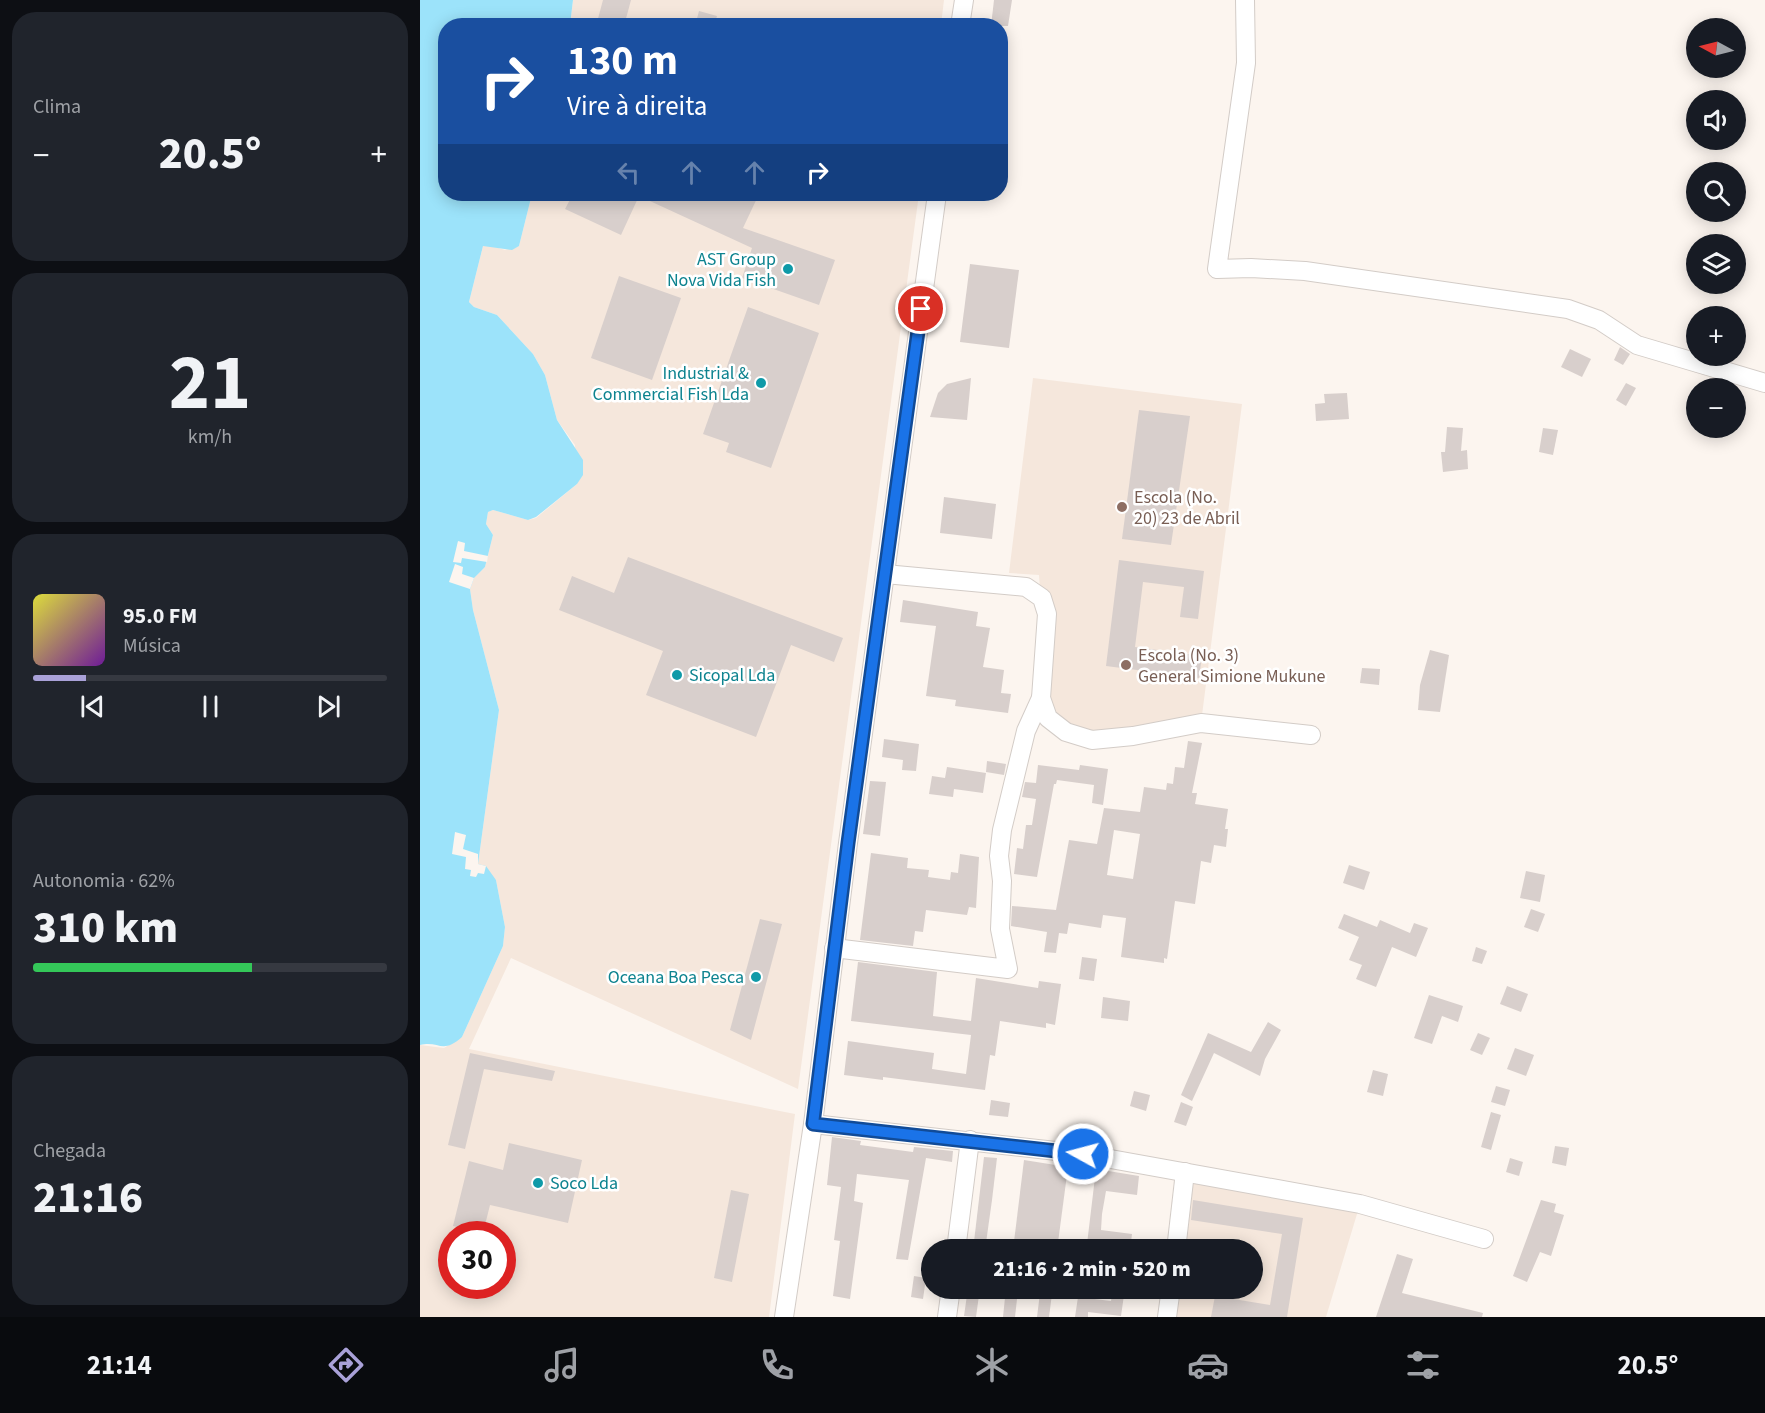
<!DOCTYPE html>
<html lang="pt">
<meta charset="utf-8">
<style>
:root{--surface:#171b24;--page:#20242c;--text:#f1f3f6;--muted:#9ea1a6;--line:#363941;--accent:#a9a1d8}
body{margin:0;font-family:"Source Sans 3",sans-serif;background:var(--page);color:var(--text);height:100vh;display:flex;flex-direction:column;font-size:22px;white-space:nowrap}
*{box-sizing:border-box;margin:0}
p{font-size:20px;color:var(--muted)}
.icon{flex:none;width:33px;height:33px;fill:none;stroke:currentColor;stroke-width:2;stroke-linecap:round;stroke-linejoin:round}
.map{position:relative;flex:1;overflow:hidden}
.side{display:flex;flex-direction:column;gap:12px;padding:12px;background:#0d0f14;width:420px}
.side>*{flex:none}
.banner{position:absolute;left:18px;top:18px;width:570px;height:183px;border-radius:24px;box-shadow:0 3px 15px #0003;background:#1a4fa0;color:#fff;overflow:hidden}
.needle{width:39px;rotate:277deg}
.buttons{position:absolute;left:1266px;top:18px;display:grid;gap:12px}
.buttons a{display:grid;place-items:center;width:60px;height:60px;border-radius:50%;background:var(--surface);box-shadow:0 3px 15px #0003;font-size:30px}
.speed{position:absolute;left:18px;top:1221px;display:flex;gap:12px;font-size:30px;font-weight:700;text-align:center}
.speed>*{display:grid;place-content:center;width:78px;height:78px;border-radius:50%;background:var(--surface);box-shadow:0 3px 15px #0003;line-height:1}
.speed .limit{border:9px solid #d22;background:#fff;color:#111}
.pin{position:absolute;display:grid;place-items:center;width:51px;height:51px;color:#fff;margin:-26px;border:3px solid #fff;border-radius:50%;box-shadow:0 2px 6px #0007}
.me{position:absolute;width:66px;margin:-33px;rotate:277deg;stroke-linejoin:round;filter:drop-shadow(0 0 4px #0008)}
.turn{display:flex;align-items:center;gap:21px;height:126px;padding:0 30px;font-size:27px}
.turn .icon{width:78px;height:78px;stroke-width:2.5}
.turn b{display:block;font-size:42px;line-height:51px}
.lanes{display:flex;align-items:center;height:57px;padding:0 30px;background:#0003;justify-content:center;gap:30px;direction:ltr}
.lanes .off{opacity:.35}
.big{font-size:45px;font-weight:800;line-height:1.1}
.side .widget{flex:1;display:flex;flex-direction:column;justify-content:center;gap:9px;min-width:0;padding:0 21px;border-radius:24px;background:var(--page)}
.side .dial{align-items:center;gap:0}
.dial b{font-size:78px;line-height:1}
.song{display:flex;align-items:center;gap:18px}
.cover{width:72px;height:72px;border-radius:9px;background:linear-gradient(135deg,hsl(60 70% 55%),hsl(280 70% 35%))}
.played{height:6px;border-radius:3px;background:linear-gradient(90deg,var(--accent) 15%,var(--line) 15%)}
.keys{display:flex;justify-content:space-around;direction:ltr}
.heat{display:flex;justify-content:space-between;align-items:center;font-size:33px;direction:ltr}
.charge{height:9px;border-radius:4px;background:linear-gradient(90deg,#34c759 62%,var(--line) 0)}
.trip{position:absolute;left:501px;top:1239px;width:342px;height:60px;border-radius:30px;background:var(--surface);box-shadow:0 3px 15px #0003;font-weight:800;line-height:60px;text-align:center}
.tabs{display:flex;height:96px;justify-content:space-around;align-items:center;background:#090b0e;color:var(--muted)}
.tabs .icon{width:42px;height:42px}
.tabs .active{color:var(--accent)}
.tabs b{font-size:27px;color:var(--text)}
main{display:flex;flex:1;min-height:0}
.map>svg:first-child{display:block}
.built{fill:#f5e7dc;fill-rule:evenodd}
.water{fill:#9ce3fa}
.pier{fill:#fcf5ef}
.building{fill:#d8cfcc;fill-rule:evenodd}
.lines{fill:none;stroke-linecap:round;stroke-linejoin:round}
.minor-casing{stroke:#d3ccc7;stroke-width:20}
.minor{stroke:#fff;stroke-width:18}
.route-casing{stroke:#114b97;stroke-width:15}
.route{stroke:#1a73e8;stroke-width:10}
.culture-dot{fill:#0f9aa8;stroke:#fff;stroke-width:2}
.education-dot{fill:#8d6e63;stroke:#fff;stroke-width:2}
.labels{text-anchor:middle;stroke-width:5;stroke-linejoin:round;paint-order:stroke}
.culture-label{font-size:18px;fill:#0d838f;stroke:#fff;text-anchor:end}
.education-label{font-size:18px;fill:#785e54;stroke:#fff;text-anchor:start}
</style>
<main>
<section class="side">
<div class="widget"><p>Clima</p>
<div class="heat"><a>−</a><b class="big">20.5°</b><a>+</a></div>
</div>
<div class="widget dial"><b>21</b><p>km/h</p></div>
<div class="widget">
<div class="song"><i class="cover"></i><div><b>95.0 FM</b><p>Música</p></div></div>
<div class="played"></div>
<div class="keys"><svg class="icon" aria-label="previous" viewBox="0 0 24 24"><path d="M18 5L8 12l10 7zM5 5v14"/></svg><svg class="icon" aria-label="pause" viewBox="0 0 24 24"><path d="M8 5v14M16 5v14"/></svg><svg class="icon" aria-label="next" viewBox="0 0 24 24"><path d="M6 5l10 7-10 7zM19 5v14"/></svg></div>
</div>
<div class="widget"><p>Autonomia · 62%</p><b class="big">310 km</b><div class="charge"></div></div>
<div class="widget"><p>Chegada</p><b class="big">21:16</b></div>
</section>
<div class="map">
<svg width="1345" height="1317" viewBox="0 0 1345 1317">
<rect width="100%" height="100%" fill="#fcf5ef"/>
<!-- built -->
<g class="built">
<polygon points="153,0 524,0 521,25 150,26"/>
<path d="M 112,194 L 499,194 L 378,1089 L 91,958 L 49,1049 L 375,1114 L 349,1317 L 0,1317 L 0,1045 L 24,1048 L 42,1037 L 83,946 L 85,927 L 76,880 L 58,864 L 79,710 L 53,610 L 50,589 L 54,578 L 65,567 L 73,535 L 66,524 L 68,512 L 73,510 L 108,520 L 116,518 L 157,484 L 155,445 L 137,420 L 125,375 L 113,354 L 77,315 L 54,307 L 49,302 L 63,246 L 69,245 L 85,250 L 99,246 ZM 32,1234 L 82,1234 L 82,1286 L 32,1286 Z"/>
<polygon points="613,378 822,404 781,723 672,740 628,718 619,575 589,573"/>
<polygon points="765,1172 940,1204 906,1317 747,1317 751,1289 832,1288 832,1250 756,1249"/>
</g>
<!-- water -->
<path class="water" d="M 0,0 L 153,0 L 150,25 L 26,26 L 26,194 L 112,194 L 99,246 L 92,250 L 63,246 L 49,302 L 54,307 L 77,315 L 113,354 L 125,375 L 137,420 L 163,460 L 163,475 L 157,484 L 116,517 L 108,520 L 73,510 L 68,512 L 66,524 L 73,535 L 65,567 L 54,578 L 50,589 L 53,610 L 79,710 L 58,864 L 66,866 L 76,880 L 85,927 L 83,946 L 42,1037 C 22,1055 19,1040 0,1045 Z"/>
<!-- pier -->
<g class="pier">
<polygon points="38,541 45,543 44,551 68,556 67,562 42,558 41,563 33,562"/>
<polygon points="35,564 43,567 42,574 54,578 50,589 29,582"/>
<polygon points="35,832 46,835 43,849 58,854 58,864 66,866 64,874 58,873 56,877 50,876 51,870 45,869 46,857 32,854"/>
</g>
<!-- building -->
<g class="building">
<polygon points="183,0 211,0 204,26 176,26"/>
<polygon points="574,0 592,0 588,26 571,26"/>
<polygon points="279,11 297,16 294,26 275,26"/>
<polygon points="153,194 339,194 323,228 415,260 399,305 322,278 332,248 219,196 201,235 145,209"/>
<polygon points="550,264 599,270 589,348 540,342"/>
<polygon points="199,276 261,298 232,380 171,358"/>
<polygon points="328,307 399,333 351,468 306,452 309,443 283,434"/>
<polygon points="1200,347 1210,354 1203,365 1194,360"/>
<polygon points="1150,349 1171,359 1162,377 1141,367"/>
<polygon points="551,378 547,420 510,417 518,393 527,384"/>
<polygon points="1206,383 1216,388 1206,406 1196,400"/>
<polygon points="927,393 929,419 896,421 895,404 905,403 904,394"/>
<polygon points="719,410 770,416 751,545 702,539"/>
<polygon points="1027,427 1043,428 1041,451 1047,450 1048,469 1023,472 1021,452 1025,452"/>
<polygon points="1123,428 1138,430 1133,455 1119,452"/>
<polygon points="524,497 576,504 572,539 520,533"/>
<polygon points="208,557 423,638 414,662 371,645 336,737 226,695 243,651 139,610 152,576 194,593"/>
<polygon points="699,560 784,571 778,619 760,617 764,587 723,582 715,647 782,656 779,678 686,666"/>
<polygon points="483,600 558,612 556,626 570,628 563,667 584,670 581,693 591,694 588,713 535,706 536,700 506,696 516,626 480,622"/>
<polygon points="1010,650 1029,655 1020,712 998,710 1000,685"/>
<polygon points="942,668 960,669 959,685 940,683"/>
<polygon points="464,739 499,744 496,771 482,770 483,760 462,757"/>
<path d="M 768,741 L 782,743 L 772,793 L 777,793 L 775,804 L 808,809 L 805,829 L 808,829 L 806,847 L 794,845 L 791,863 L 781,861 L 775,904 L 755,901 L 747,959 L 744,958 L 744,963 L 701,957 L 706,918 L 683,915 L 681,928 L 649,923 L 647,934 L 639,933 L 636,953 L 624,952 L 627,932 L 591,926 L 592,906 L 636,910 L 649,840 L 677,844 L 684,808 L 720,812 L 724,787 L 746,790 L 747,783 L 753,784 L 755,767 L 764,768 ZM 694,830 L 720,834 L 713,879 L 687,875 Z"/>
<polygon points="567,761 586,764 584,775 566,772"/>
<polygon points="618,765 659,770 660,765 688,769 683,805 672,803 674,785 637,780 636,784 634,784 617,877 594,874 597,848 603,849 606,825 612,825 616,799 602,797 605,782 616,783"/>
<polygon points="527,767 566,773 563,793 534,789 533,797 509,794 512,776 525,778"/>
<polygon points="450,781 466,782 460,836 443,834"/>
<polygon points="451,853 488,858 487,868 509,870 508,877 530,880 531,872 538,873 540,854 559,857 556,908 549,907 547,915 506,910 503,932 495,931 493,946 440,940"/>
<polygon points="929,865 950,872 944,890 923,883"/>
<polygon points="1106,871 1125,875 1120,902 1100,898"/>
<polygon points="1111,909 1125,914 1118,932 1104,927"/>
<polygon points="924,914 957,927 960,920 990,933 994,923 1008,928 996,957 972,947 956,987 936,979 942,965 929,960 939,937 918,928"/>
<polygon points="340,919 362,924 331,1040 310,1030"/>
<polygon points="1056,947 1067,951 1062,964 1052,961"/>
<polygon points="662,957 677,959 674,981 659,979"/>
<polygon points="438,962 517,972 513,1016 551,1021 556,978 618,988 619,981 641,984 635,1025 626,1023 626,1028 580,1021 575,1056 570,1055 565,1090 463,1077 463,1080 424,1075 428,1041 514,1053 512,1069 546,1074 551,1035 431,1021"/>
<polygon points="1087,986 1108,994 1101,1012 1080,1004"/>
<polygon points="1009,995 1043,1006 1038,1022 1022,1016 1012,1044 994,1038"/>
<polygon points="683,997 710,1001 708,1021 681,1018"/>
<polygon points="848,1022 861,1030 845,1059 840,1076 794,1053 772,1101 761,1095 788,1033 831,1052"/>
<polygon points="1058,1033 1070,1038 1062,1055 1050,1050"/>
<polygon points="1095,1048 1114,1055 1106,1076 1087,1069"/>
<polygon points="50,1053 135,1071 132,1081 64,1069 45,1149 28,1145"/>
<polygon points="953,1070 968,1074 963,1096 947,1092"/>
<polygon points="1076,1086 1090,1090 1085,1106 1071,1102"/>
<polygon points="714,1091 730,1095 726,1111 710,1106"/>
<polygon points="571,1100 590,1103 588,1117 569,1115"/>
<polygon points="761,1102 773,1107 766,1126 754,1122"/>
<polygon points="1071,1112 1081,1115 1071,1150 1061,1147"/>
<polygon points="412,1137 441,1141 440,1145 493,1152 494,1147 533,1151 532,1162 506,1158 488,1260 476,1259 489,1180 437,1174 434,1201 443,1203 430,1299 413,1296 420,1241 414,1240 421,1187 407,1185"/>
<polygon points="89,1143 162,1160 148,1223 70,1205 63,1233 33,1226 49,1161 83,1170"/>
<polygon points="1135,1146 1149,1148 1146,1166 1132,1163"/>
<polygon points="564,1157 577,1158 572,1200 565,1250 553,1250"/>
<polygon points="1090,1158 1103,1162 1099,1176 1086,1172"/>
<polygon points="604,1160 648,1167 637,1250 593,1250"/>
<polygon points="676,1169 719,1176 717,1195 686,1191 682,1214 681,1230 712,1234 710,1250 667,1244"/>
<polygon points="311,1190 329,1194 312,1282 294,1278"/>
<polygon points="773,1200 883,1218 867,1317 791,1317 795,1296 850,1305 862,1234 771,1220"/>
<polygon points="1121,1200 1136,1204 1134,1212 1144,1215 1131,1256 1120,1252 1107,1282 1093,1276"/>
<polygon points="977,1254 993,1259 982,1293 1063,1313 1062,1317 956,1317"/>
<polygon points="494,1276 506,1278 503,1299 491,1297"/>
<polygon points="548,1288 560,1288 556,1317 544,1316"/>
<polygon points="586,1288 598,1290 595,1317 583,1317"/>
<polygon points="620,1293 632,1294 629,1317 617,1317"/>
<polygon points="692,1294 704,1295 701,1316 668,1312 668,1317 655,1317 658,1297 691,1301"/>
</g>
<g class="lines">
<defs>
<g id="minor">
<polyline points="825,0 826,63 797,269 831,268 885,271 1148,309 1179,320 1217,345 1345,383"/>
<polyline points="540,26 544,0"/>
<polyline points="465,574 606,587 622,598 627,614 621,698 628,718 646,732 672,740 713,736 781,723 891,735"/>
<polyline points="414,948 588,969 580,929 582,881 579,856 582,830 606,731 621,698"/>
<polyline points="393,1124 663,1154 940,1204 1064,1239"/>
<polyline points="536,1250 550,1140"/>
<polyline points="756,1250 765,1172"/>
<polyline points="364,1317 393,1124 428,843 517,194"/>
<polyline points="527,1317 531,1288"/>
<polyline points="747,1317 751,1288"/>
</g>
</defs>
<!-- minor casing -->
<use href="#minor" class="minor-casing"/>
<!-- minor -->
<use href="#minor" class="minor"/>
</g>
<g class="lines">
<defs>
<polyline id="route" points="501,309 428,843 393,1124 663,1154"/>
</defs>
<!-- route casing -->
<use href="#route" class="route-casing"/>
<!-- route -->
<use href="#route" class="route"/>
</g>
<!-- markers -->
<g class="culture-dot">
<circle cx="368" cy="269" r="6"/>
<circle cx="341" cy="383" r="6"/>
<circle cx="257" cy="675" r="6"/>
<circle cx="336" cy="977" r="6"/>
<circle cx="118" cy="1183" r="6"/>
</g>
<g class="education-dot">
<circle cx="702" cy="507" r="6"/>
<circle cx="706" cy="665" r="6"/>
</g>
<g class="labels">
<!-- culture labels -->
<g class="culture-label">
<text x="356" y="265">AST Group<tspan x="356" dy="21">Nova Vida Fish</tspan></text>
<text x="329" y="379">Industrial &amp;<tspan x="329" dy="21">Commercial Fish Lda</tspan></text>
<text x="269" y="681" text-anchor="start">Sicopal Lda</text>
<text x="324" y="983">Oceana Boa Pesca</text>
<text x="130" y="1189" text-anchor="start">Soco Lda</text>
</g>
<!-- education labels -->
<g class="education-label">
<text x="714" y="503">Escola (No.<tspan x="714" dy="21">20) 23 de Abril</tspan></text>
<text x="718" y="661">Escola (No. 3)<tspan x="718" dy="21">General Simione Mukune</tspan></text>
</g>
</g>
</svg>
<div class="buttons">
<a><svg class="needle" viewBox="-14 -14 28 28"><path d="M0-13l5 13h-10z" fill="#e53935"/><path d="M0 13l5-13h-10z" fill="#9ea1a6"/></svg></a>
<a><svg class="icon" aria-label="sound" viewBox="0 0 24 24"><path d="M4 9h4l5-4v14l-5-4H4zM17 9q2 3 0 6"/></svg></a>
<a><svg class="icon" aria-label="search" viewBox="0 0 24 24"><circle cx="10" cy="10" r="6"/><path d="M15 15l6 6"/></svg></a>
<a><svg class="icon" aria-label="layers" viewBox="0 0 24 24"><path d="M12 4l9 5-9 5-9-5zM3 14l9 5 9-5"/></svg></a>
<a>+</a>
<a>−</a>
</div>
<div class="speed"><div class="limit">30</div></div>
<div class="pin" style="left:501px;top:309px;background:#d93025"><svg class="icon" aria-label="arrive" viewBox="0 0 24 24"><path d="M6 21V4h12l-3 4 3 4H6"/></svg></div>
<svg class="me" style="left:663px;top:1154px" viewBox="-20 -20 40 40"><circle r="17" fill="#1a73e8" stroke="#fff" stroke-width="3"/><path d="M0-11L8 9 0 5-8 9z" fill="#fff"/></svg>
<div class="trip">21:16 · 2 min · 520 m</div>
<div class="banner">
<div class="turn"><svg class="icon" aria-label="right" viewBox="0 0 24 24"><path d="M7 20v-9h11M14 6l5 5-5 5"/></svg><div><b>130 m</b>Vire à direita</div></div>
<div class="lanes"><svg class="icon off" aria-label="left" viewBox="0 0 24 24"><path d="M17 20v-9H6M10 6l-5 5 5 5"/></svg><svg class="icon off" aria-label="ahead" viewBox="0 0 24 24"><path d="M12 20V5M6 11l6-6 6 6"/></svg><svg class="icon off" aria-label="ahead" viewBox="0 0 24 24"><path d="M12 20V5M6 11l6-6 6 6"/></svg><svg class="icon" aria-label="right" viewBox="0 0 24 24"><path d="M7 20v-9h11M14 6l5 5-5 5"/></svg></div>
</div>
</div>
</main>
<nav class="tabs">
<b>21:14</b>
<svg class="icon active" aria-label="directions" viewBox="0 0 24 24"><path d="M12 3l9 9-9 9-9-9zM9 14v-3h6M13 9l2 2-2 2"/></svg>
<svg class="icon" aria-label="music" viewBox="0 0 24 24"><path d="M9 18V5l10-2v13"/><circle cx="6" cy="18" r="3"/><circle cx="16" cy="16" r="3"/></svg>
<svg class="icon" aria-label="phone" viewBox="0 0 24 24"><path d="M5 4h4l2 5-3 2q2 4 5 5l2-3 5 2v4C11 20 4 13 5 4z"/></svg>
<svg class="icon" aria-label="climate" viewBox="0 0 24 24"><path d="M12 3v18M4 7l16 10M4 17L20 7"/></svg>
<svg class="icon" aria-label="car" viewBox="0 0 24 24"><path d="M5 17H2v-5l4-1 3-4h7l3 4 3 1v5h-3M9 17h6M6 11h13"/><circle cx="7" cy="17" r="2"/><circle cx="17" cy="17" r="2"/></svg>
<svg class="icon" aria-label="filters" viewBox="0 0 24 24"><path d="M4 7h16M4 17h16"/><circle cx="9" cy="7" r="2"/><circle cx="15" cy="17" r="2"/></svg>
<b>20.5°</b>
</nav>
